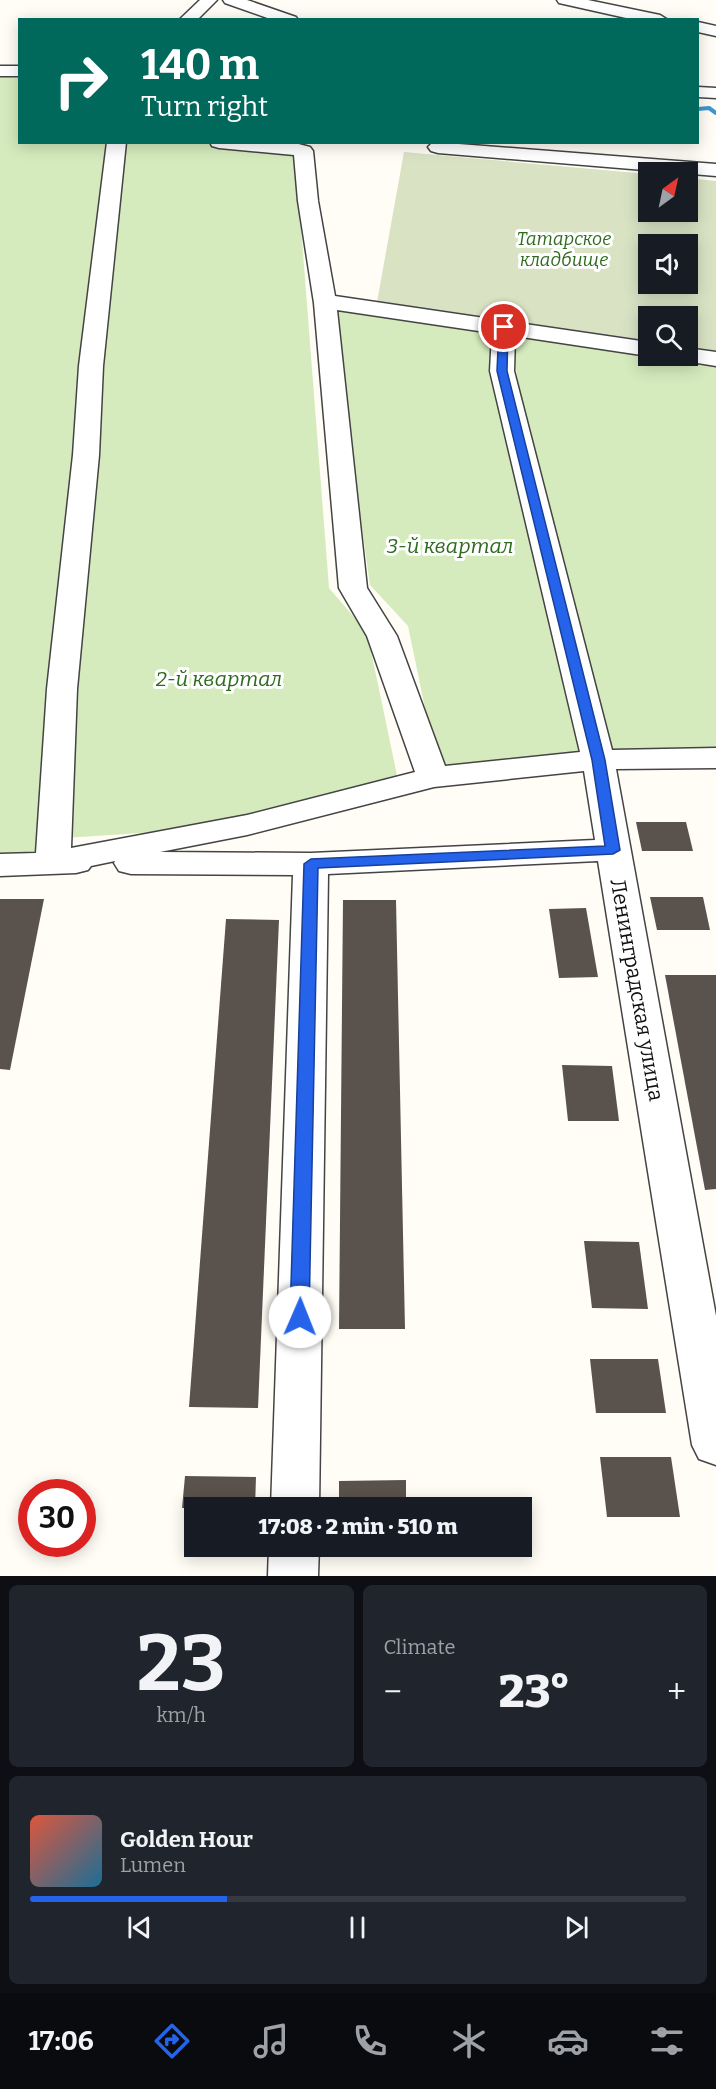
<!DOCTYPE html>
<meta charset="utf-8">
<style>
:root{--surface:#171b24;--page:#20242c;--text:#f1f3f6;--muted:#9ea1a6;--line:#363941;--accent:#2563eb}
body{margin:0;font-family:Bitter,serif;background:var(--page);color:var(--text);height:100vh;display:flex;flex-direction:column;font-size:22px;white-space:nowrap}
*{box-sizing:border-box;margin:0}
p{font-size:20px;color:var(--muted)}
.icon{flex:none;width:33px;height:33px;fill:none;stroke:currentColor;stroke-width:2;stroke-linecap:round;stroke-linejoin:round}
.map{position:relative;height:1576px;overflow:hidden}
.panel{display:flex;flex-direction:column;gap:9px;padding:9px;background:#0d0f14;flex:1}
.panel>*{flex:none}
.guide{position:absolute;left:18px;top:18px;width:681px;height:126px;border-radius:0px;box-shadow:0 3px 15px #0003;background:#00695c;color:#fff;overflow:hidden}
.needle{width:39px;rotate:33deg}
.buttons{position:absolute;left:638px;top:162px;display:grid;gap:12px}
.buttons a{display:grid;place-items:center;width:60px;height:60px;border-radius:0px;background:var(--surface);box-shadow:0 3px 15px #0003;font-size:30px}
.speed{position:absolute;left:18px;top:1479px;display:flex;gap:12px;font-size:30px;font-weight:700;text-align:center}
.speed>*{display:grid;place-content:center;width:78px;height:78px;border-radius:50%;background:var(--surface);box-shadow:0 3px 15px #0003;line-height:1}
.speed .limit{border:9px solid #d22;background:#fff;color:#111}
.pin{position:absolute;display:grid;place-items:center;width:51px;height:51px;color:#fff;margin:-26px;border:3px solid #fff;border-radius:50%;box-shadow:0 2px 6px #0007}
.me{position:absolute;width:66px;margin:-33px;rotate:1deg;stroke-linejoin:round;filter:drop-shadow(0 0 4px #0008)}
.turn{display:flex;align-items:center;gap:21px;height:126px;padding:0 24px;font-size:27px}
.turn .icon{width:78px;height:78px;stroke-width:2.5}
.turn b{display:block;font-size:42px;line-height:51px}
.big{font-size:45px;font-weight:800;line-height:1.1}
.panel .tile{flex:1;display:flex;flex-direction:column;justify-content:center;gap:9px;min-width:0;padding:0 21px;border-radius:9px;background:var(--page)}
.panel .dial{align-items:center;gap:0}
.dial b{font-size:78px;line-height:1}
.song{display:flex;align-items:center;gap:18px}
.cover{width:72px;height:72px;border-radius:9px;background:linear-gradient(135deg,hsl(10 70% 55%),hsl(200 70% 35%))}
.played{height:6px;border-radius:3px;background:linear-gradient(90deg,var(--accent) 30%,var(--line) 30%)}
.keys{display:flex;justify-content:space-around;direction:ltr}
.heat{display:flex;justify-content:space-between;align-items:center;font-size:33px;direction:ltr}
.panel .tiles{flex:1;display:grid;gap:9px;grid-template-columns:1fr 1fr}
.tile:last-child{grid-column:span 2}
.trip{position:absolute;left:184px;top:1497px;width:348px;height:60px;border-radius:0px;background:var(--surface);box-shadow:0 3px 15px #0003;font-weight:800;line-height:60px;text-align:center}
.dock{display:flex;height:96px;justify-content:space-around;align-items:center;background:#090b0e;color:var(--muted)}
.dock .icon{width:42px;height:42px}
.dock .active{color:var(--accent)}
.dock b{font-size:27px;color:var(--text)}
.map>svg:first-child{display:block}
.green{fill:#d5ebbd}
.cemetery{fill:#d9e3c4;fill-rule:evenodd}
.lines{fill:none;stroke-linecap:round;stroke-linejoin:round}
.stream{stroke:#3f96cf;stroke-width:4}
.building{fill:#5a524d}
.minor-casing{stroke:#444;stroke-width:3}
.minor{fill:#fff;fill-rule:evenodd}
.route{fill:#2563eb;stroke:#184099;stroke-width:1.5}
.labels{text-anchor:middle;stroke-width:6;stroke-linejoin:round;paint-order:stroke}
.far-park-label{font-size:18px;font-style:italic;fill:#2f6b1f;stroke:#fff}
.park-label{font-size:21px;font-style:italic;fill:#2f6b1f;stroke:#fff}
.street-label{font-size:21px;fill:#111;stroke:#fff}
</style>
<div class="map">
<svg width="716" height="1576" viewBox="0 0 716 1576">
<rect width="100%" height="100%" fill="#fffdf5"/>
<!-- green -->
<g class="green">
<polygon points="0,73 19,73 20,142 111,143 43,858 0,857"/>
<polygon points="208,142 212,146 295,150 329,588 367,632 398,780 218,828 64,838 106,278 123,143"/>
<polygon points="331,308 497,330 585,754 438,771 408,626 370,585"/>
<polygon points="511,335 716,363 716,752 605,755 518,383"/>
</g>
<!-- cemetery -->
<path class="cemetery" d="M 404,152 L 648,174 L 648,212 L 687,212 L 687,178 L 716,181 L 716,357 L 687,353 L 687,316 L 648,316 L 648,347 L 377,302 ZM 648,244 L 687,244 L 687,284 L 648,284 Z"/>
<g class="lines">
<!-- stream -->
<polyline class="stream" points="698,109 709,108 716,113"/>
</g>
<!-- building -->
<g class="building">
<polygon points="636,822 686,822 693,851 642,851"/>
<polygon points="650,897 703,897 710,930 657,930"/>
<polygon points="0,899 44,899 10,1070 0,1069"/>
<polygon points="343,900 396,900 405,1329 339,1329"/>
<polygon points="586,908 598,977 559,978 549,909"/>
<polygon points="226,919 279,920 258,1408 189,1407"/>
<polygon points="665,975 716,975 716,1189 705,1190"/>
<polygon points="562,1065 612,1066 619,1121 568,1121"/>
<polygon points="584,1241 639,1242 648,1309 592,1308"/>
<polygon points="590,1359 658,1359 666,1413 596,1413"/>
<polygon points="600,1457 671,1457 680,1517 607,1517"/>
<polygon points="185,1476 256,1477 255,1508 182,1508"/>
<polygon points="406,1480 406,1508 339,1508 339,1481"/>
</g>
<g class="lines">
<defs>
<g id="minor">
<polygon points="200,0 217,0 197,20 179,20"/>
<polygon points="223,0 247,0 296,17 298,20 273,20 225,3"/>
<polygon points="557,0 588,0 660,15 668,20 635,20 559,3"/>
<polygon points="698,22 716,26 716,36 698,32"/>
<rect x="0" y="66" width="20" height="10"/>
<polygon points="698,87 716,88 716,98 698,97"/>
<path d="M 107,142 L 126,142 L 103,366 L 99,455 L 77,689 L 71,848 L 247,815 L 415,772 L 367,636 L 339,588 L 314,303 L 298,201 L 294,155 L 219,148 L 212,146 L 210,142 L 291,142 L 310,147 L 313,151 L 318,201 L 335,296 L 648,342 L 648,356 L 650,356 L 648,356 L 515,336 L 514,371 L 612,750 L 716,748 L 716,768 L 616,769 L 716,1316 L 716,1465 L 699,1459 L 692,1445 L 598,861 L 328,874 L 319,1508 L 271,1508 L 293,875 L 131,874 L 119,871 L 114,863 L 115,861 L 91,866 L 88,870 L 76,873 L 0,876 L 0,854 L 36,853 L 47,689 L 73,455 L 79,366 ZM 337,310 L 492,333 L 490,371 L 580,752 L 445,766 L 397,636 L 367,588 ZM 584,771 L 595,840 L 311,853 L 160,852 L 247,835 L 434,787 Z"/>
<polygon points="433,142 716,164 716,176 438,153 431,151 428,147"/>
<polygon points="687,348 716,352 716,366 679,360 676,356 687,356"/>
<polygon points="269,1546 319,1546 318,1576 268,1576"/>
</g>
</defs>
<!-- minor casing -->
<use href="#minor" class="minor-casing"/>
<!-- minor -->
<use href="#minor" class="minor"/>
</g>
<!-- route -->
<polygon class="route" points="504,324 508,327 507,371 605,760 620,850 613,854 318,868 309,1317 306,1322 300,1324 293,1322 290,1317 304,864 311,859 605,846 592,760 497,371 499,327"/>
<g class="labels">
<!-- far-park labels -->
<g class="far-park-label">
<text x="564" y="245">Татарское<tspan x="564" dy="21">кладбище</tspan></text>
</g>
<!-- park labels -->
<g class="park-label">
<text x="450" y="553">3-й квартал</text>
<text x="219" y="686">2-й квартал</text>
</g>
<!-- street labels -->
<g class="street-label">
<text transform="translate(637 990) rotate(80)" y="7">Ленинградская улица</text>
</g>
</g>
</svg>
<div class="buttons">
<a><svg class="needle" viewBox="-14 -14 28 28"><path d="M0-13l5 13h-10z" fill="#e53935"/><path d="M0 13l5-13h-10z" fill="#9ea1a6"/></svg></a>
<a><svg class="icon" aria-label="sound" viewBox="0 0 24 24"><path d="M4 9h4l5-4v14l-5-4H4zM17 9q2 3 0 6"/></svg></a>
<a><svg class="icon" aria-label="search" viewBox="0 0 24 24"><circle cx="10" cy="10" r="6"/><path d="M15 15l6 6"/></svg></a>
</div>
<div class="speed"><div class="limit">30</div></div>
<div class="pin" style="left:504px;top:327px;background:#d93025"><svg class="icon" aria-label="arrive" viewBox="0 0 24 24"><path d="M6 21V4h12l-3 4 3 4H6"/></svg></div>
<svg class="me" style="left:300px;top:1317px" viewBox="-20 -20 40 40"><circle r="19" fill="#fff"/><path d="M0-13L10 11 0 6-10 11z" fill="#2563eb"/></svg>
<div class="trip">17:08 · 2 min · 510 m</div>
<div class="guide">
<div class="turn"><svg class="icon" aria-label="right" viewBox="0 0 24 24"><path d="M7 20v-9h11M14 6l5 5-5 5"/></svg><div><b>140 m</b>Turn right</div></div>
</div>
</div>
<section class="panel">
<div class="tiles">
<div class="tile dial"><b>23</b><p>km/h</p></div>
<div class="tile"><p>Climate</p>
<div class="heat"><a>−</a><b class="big">23°</b><a>+</a></div>
</div>
<div class="tile">
<div class="song"><i class="cover"></i><div><b>Golden Hour</b><p>Lumen</p></div></div>
<div class="played"></div>
<div class="keys"><svg class="icon" aria-label="previous" viewBox="0 0 24 24"><path d="M18 5L8 12l10 7zM5 5v14"/></svg><svg class="icon" aria-label="pause" viewBox="0 0 24 24"><path d="M8 5v14M16 5v14"/></svg><svg class="icon" aria-label="next" viewBox="0 0 24 24"><path d="M6 5l10 7-10 7zM19 5v14"/></svg></div>
</div>
</div>
</section>
<nav class="dock">
<b>17:06</b>
<svg class="icon active" aria-label="directions" viewBox="0 0 24 24"><path d="M12 3l9 9-9 9-9-9zM9 14v-3h6M13 9l2 2-2 2"/></svg>
<svg class="icon" aria-label="music" viewBox="0 0 24 24"><path d="M9 18V5l10-2v13"/><circle cx="6" cy="18" r="3"/><circle cx="16" cy="16" r="3"/></svg>
<svg class="icon" aria-label="phone" viewBox="0 0 24 24"><path d="M5 4h4l2 5-3 2q2 4 5 5l2-3 5 2v4C11 20 4 13 5 4z"/></svg>
<svg class="icon" aria-label="climate" viewBox="0 0 24 24"><path d="M12 3v18M4 7l16 10M4 17L20 7"/></svg>
<svg class="icon" aria-label="car" viewBox="0 0 24 24"><path d="M5 17H2v-5l4-1 3-4h7l3 4 3 1v5h-3M9 17h6M6 11h13"/><circle cx="7" cy="17" r="2"/><circle cx="17" cy="17" r="2"/></svg>
<svg class="icon" aria-label="filters" viewBox="0 0 24 24"><path d="M4 7h16M4 17h16"/><circle cx="9" cy="7" r="2"/><circle cx="15" cy="17" r="2"/></svg>
</nav>
